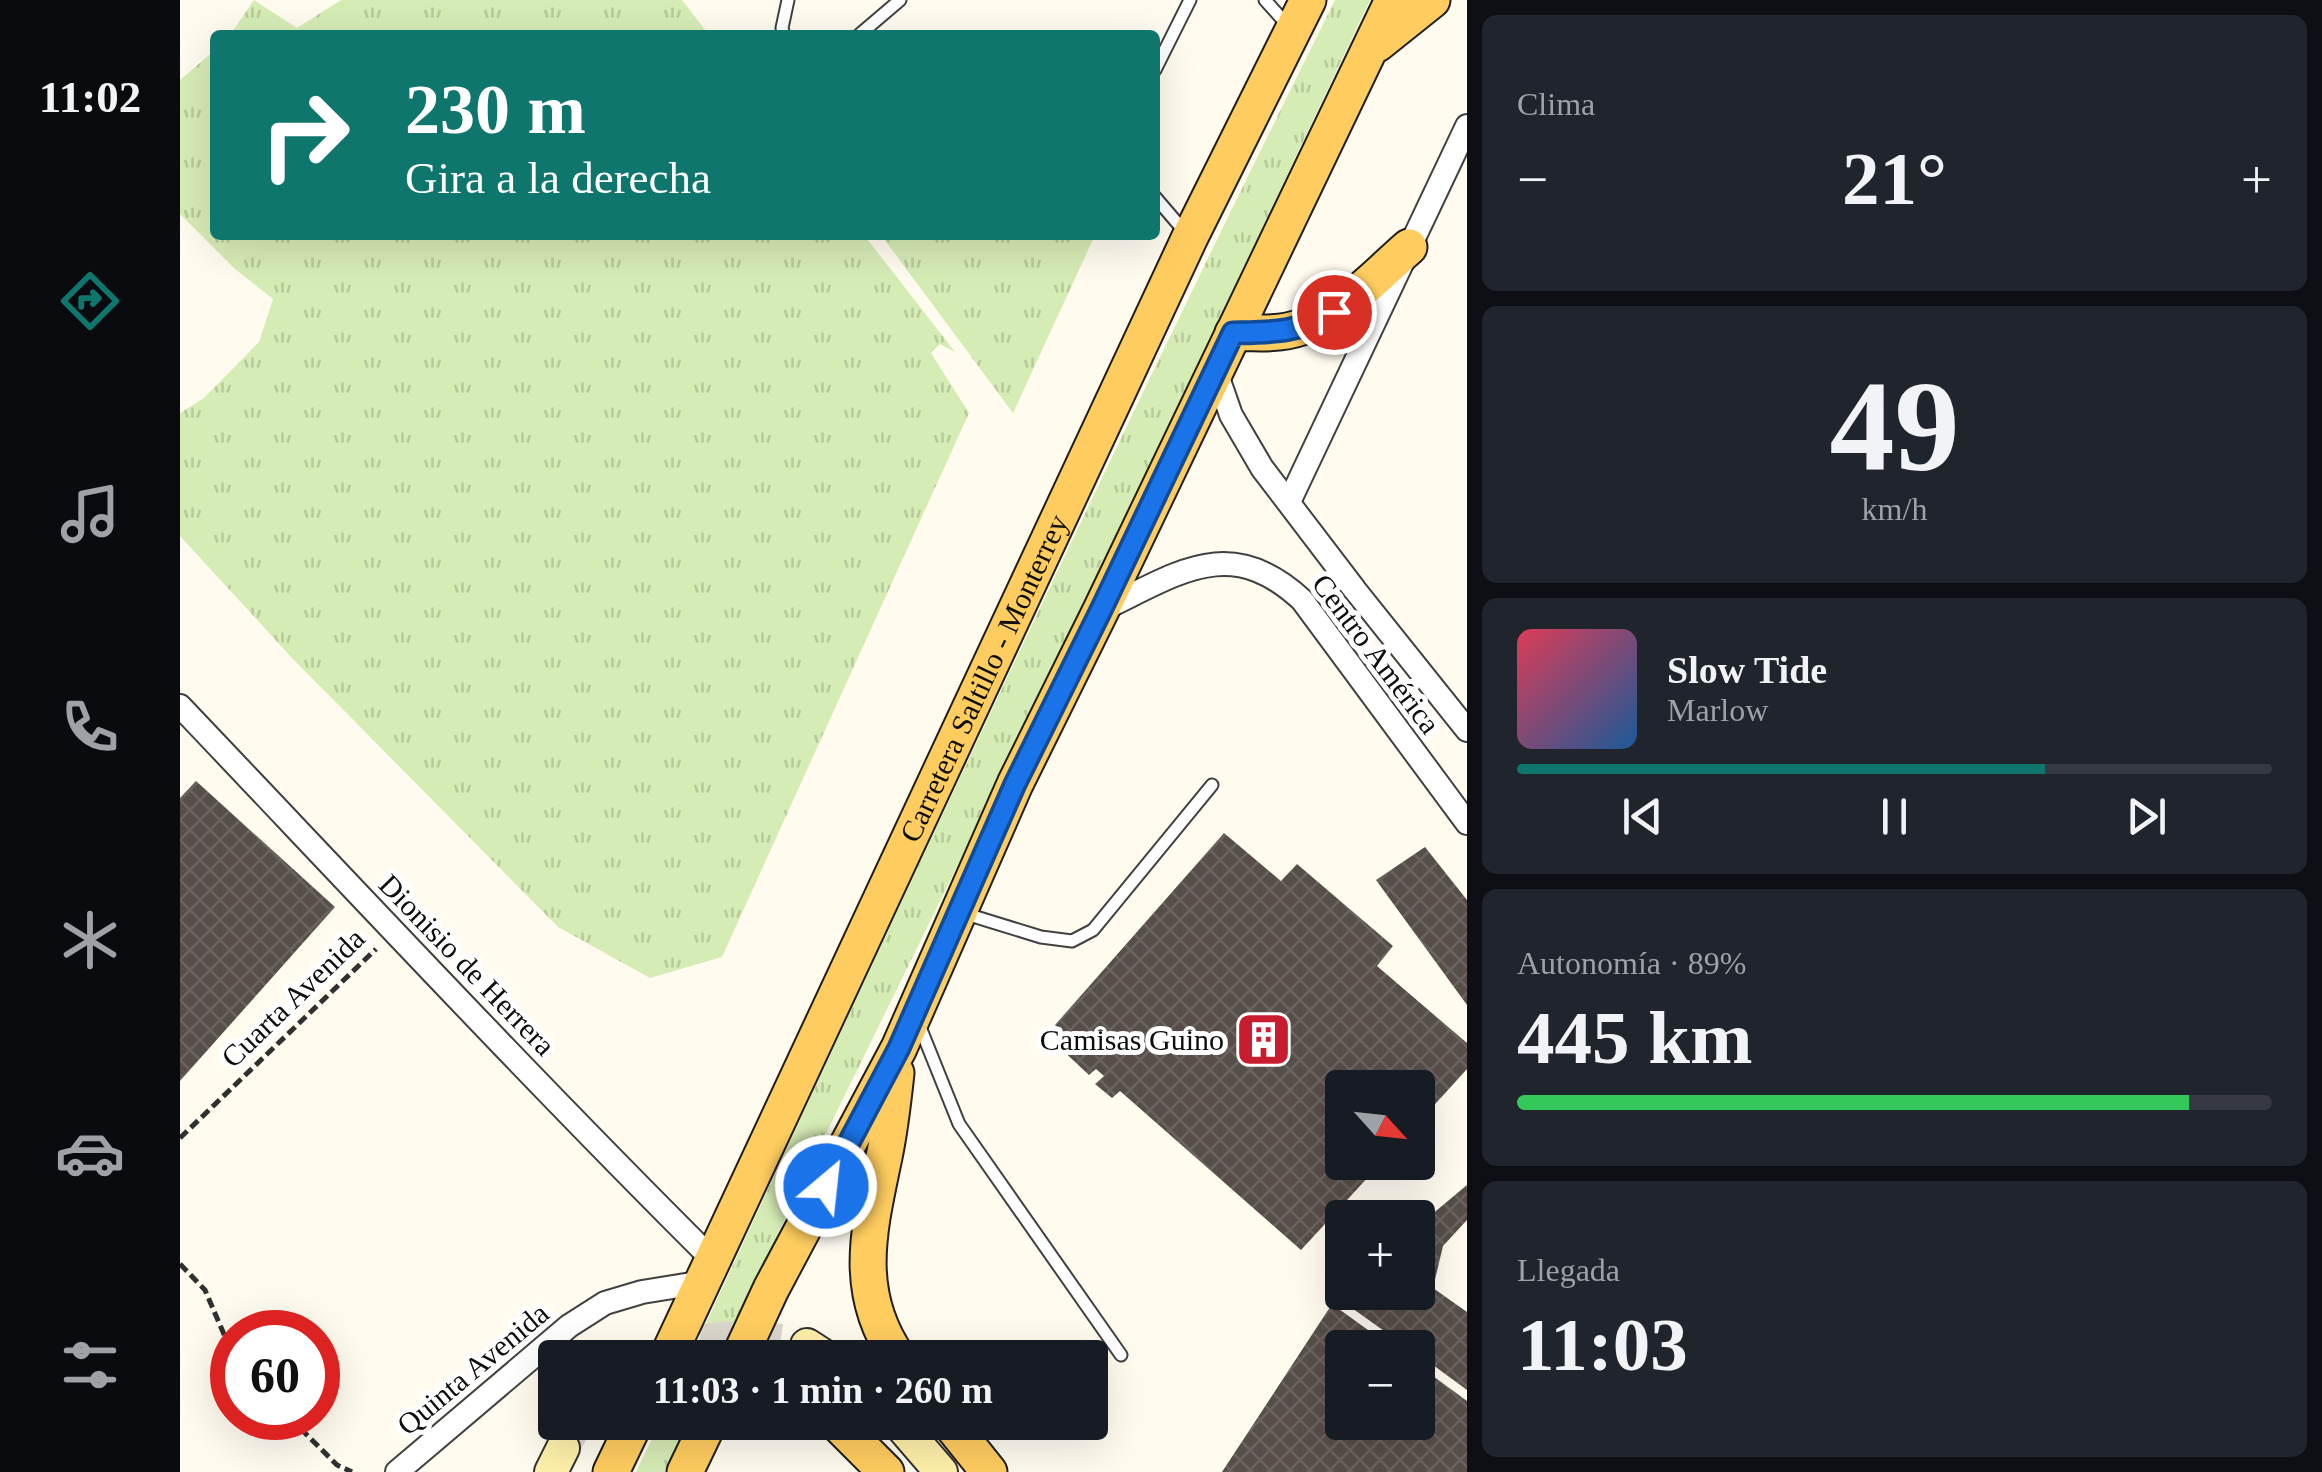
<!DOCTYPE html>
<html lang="es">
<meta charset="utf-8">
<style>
:root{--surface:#171b24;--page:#20242c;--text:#f1f3f6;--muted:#9ea1a6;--line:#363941;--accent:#0f766e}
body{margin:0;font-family:"Times New Roman",serif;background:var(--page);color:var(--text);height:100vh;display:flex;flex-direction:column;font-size:38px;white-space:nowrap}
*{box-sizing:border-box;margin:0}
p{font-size:32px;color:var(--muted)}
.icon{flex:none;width:55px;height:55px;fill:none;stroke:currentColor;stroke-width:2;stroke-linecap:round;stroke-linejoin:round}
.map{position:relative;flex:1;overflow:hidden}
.drawer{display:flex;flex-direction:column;gap:15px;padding:15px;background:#0d0f14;width:855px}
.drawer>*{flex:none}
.hud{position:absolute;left:30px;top:30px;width:950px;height:210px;border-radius:10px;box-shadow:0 10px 40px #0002;background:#0f766e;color:#fff;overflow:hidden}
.needle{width:65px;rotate:117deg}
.tools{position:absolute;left:1145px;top:1070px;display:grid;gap:20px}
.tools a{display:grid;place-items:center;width:110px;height:110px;border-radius:10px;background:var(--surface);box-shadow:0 10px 40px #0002;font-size:50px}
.speed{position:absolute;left:30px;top:1310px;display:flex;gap:20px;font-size:50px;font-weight:700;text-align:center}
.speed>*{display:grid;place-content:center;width:130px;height:130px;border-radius:50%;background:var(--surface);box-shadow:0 10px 40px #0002;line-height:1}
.speed .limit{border:15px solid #d22;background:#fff;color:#111}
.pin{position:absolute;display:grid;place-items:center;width:85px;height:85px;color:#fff;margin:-42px;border:5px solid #fff;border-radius:50%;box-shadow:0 2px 10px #0007}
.me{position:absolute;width:110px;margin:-55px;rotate:28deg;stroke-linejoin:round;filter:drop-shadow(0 0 8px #0008)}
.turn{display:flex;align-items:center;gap:35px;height:210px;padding:0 30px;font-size:45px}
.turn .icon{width:130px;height:130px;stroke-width:2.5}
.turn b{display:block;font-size:70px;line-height:85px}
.big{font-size:75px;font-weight:600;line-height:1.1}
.drawer .widget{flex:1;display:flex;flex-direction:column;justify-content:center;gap:15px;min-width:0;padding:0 35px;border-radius:15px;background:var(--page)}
.drawer .dial{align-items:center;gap:0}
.dial b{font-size:130px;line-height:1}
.song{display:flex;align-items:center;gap:30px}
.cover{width:120px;height:120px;border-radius:15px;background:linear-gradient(135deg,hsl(350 70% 55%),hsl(210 70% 35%))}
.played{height:10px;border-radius:5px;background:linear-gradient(90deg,var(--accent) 70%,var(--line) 70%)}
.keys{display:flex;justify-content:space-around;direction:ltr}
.heat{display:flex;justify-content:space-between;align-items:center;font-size:55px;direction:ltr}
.charge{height:15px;border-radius:8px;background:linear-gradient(90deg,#34c759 89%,var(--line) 0)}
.trip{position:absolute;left:358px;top:1340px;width:570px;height:100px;border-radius:10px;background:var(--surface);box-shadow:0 10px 40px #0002;font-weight:600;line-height:100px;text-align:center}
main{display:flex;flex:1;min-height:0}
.menu{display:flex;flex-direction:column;width:180px;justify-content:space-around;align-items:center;background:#090b0e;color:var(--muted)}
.menu .icon{width:70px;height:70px}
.menu .on{color:var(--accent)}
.menu b{font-size:45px;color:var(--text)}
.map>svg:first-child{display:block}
.grass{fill:url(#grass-tufts)}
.building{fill:url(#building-cross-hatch)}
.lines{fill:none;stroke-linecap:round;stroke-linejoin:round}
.secondary-tunnel{stroke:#dbd7cd;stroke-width:32;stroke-dasharray:32 16;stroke-linecap:butt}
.lane-casing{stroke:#414141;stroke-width:15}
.street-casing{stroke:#414141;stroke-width:26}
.secondary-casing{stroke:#303030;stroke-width:36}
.primary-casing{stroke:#1f1f1f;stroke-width:39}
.path{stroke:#303030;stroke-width:5;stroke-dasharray:10 5;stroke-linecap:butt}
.lane{stroke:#fff;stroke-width:11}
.street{stroke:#fff;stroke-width:22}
.secondary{stroke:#fff0aa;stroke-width:32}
.primary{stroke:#ffcd5f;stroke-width:35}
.route-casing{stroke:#114b97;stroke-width:25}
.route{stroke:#1a73e8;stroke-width:18}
.labels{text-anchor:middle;stroke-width:10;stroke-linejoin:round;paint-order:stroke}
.street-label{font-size:30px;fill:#0e0e0e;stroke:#fff}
.poi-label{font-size:30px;fill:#0e0e0e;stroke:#fff;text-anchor:end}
</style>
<main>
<nav class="menu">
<b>11:02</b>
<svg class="icon on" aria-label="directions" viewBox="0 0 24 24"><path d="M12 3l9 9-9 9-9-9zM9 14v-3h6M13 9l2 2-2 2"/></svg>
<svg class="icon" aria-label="music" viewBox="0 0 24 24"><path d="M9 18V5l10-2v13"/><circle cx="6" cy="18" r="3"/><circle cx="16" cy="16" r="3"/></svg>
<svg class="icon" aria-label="phone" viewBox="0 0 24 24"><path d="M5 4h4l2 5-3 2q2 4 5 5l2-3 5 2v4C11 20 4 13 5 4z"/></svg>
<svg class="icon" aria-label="climate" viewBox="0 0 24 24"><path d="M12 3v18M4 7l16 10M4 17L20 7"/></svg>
<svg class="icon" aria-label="car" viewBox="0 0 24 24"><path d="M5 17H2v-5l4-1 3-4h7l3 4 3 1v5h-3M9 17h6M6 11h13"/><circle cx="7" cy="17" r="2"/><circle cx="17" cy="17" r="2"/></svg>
<svg class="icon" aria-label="filters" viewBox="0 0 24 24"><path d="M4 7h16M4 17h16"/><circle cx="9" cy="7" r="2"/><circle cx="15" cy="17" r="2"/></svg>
</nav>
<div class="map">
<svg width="1287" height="1472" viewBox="0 0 1287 1472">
<defs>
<pattern id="grass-tufts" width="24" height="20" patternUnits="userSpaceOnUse" patternTransform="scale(2.5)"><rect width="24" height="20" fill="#d6ecb5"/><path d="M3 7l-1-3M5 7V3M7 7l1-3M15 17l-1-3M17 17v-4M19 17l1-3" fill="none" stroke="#b6c99a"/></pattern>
<pattern id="building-cross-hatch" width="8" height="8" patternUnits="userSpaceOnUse" patternTransform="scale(2.5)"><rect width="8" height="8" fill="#574e49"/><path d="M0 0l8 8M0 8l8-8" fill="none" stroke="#6a635f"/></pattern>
</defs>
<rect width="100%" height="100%" fill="#fffbef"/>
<!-- grass -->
<g class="grass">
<polygon points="74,0 117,28 161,0 502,0 529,35 50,35"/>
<path d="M 1155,0 L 1190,0 L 848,722 L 635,1156 L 539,1357 L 510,1358 C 720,903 932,448 1155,0 Z"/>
<polygon points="35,50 35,235 684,235 775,352 760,344 751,353 789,413 542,957 470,978 378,927 112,658 0,536 0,413 24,398 79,342 93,299 55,269 0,214 0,80"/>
<polygon points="701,235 915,235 833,413"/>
<polygon points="480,1422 508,1423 485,1472 456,1472"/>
</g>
<!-- building -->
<g class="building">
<polygon points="16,781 155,907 0,1081 0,798"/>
<polygon points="1044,833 1101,881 1117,864 1213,946 1197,966 1287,1043 1287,1069 1238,1123 1238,1088 1162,1088 1162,1162 1202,1162 1121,1250 940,1091 932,1098 915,1084 924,1076 916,1069 909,1075 878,1046 887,1036 875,1025"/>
<polygon points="1245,847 1287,900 1287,1005 1196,880"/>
<polygon points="1287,1185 1287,1220 1263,1246 1253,1288 1287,1312 1287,1390 1238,1354 1238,1348 1228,1348 1155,1296 1162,1290 1162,1292 1238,1292 1238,1226"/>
<polygon points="1152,1304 1213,1348 1162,1348 1162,1422 1238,1422 1238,1365 1287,1401 1287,1472 1042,1472"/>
</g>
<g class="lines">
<!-- secondary-tunnel -->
<g class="secondary-tunnel">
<path d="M 476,1357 C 523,1332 576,1333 627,1345"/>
<polyline points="383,1448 398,1422"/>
</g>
<defs>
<g id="lane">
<polyline points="1085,0 1110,28"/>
<polyline points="604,35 602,28 608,0"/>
<polyline points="679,35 720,0"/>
<polyline points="975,70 1010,0"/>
<polyline points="975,197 1005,232"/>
<polyline points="783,913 861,937 892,941 913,930 1032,785"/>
<polyline points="738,1022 779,1124 941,1355"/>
</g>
<g id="street">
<polyline points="1035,369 1051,415 1082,468 1175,590 1287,730"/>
<polyline points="1109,502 1287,126"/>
<path d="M 921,610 C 996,575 1049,532 1122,600 L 1287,823"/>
<path d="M 0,706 C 177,892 352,1080 534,1261"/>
<polyline points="217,1472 389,1326 425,1303 462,1292 524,1282"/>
</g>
<g id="secondary">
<polyline points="627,1345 647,1358"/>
<polyline points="718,1422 761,1472"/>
<polyline points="371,1472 383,1448"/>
</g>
<g id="primary">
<polyline points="1197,44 1252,0"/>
<path d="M 1053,333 C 1068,332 1085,334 1100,332 C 1152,326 1191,280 1229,247"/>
<path d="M 716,1073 C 713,1101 710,1129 704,1157 C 689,1229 672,1292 718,1358"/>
<path id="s1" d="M 487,1358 L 1010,237 L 1128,0"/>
<polyline points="559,1358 591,1289 719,1048 835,784 921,610 1213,0"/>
<polyline points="656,1422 706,1472"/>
<polyline points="769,1422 809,1472"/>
<polyline points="431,1472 455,1422"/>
<polyline points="505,1472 529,1422"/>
</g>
</defs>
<!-- lane casing -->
<use href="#lane" class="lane-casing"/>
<!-- street casing -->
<use href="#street" class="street-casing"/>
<!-- secondary casing -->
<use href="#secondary" class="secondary-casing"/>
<!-- primary casing -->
<use href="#primary" class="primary-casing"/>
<!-- path -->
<g class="path">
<polyline points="0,1138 196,949"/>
<polyline points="0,1264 25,1290 52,1353"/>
<polyline points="110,1418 157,1465 172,1472"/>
</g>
<!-- lane -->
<use href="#lane" class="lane"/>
<!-- street -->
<use href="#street" class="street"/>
<!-- secondary -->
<use href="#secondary" class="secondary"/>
<!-- primary -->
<use href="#primary" class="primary"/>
</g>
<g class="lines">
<defs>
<path id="route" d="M 646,1186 L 719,1048 L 835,784 L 921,610 L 1053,333 C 1096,332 1115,333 1154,312"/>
</defs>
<!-- route casing -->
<use href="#route" class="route-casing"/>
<!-- route -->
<use href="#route" class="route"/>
</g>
<!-- icons -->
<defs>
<symbol id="building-square" viewBox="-11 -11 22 22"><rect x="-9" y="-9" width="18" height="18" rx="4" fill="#c81c30" stroke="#fff"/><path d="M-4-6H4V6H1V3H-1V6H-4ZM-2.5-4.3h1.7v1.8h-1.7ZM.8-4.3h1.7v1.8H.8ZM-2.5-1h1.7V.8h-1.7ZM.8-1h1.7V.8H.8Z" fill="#fff"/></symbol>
</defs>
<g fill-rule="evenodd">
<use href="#building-square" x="1052" y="1008" width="63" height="63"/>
</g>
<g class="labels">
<!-- street labels -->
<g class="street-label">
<text transform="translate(1196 654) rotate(53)" y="10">Centro América</text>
<text dy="10" stroke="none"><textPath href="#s1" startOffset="750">Carretera Saltillo - Monterrey</textPath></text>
<text transform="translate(287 965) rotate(46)" y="10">Dionisio de Herrera</text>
<text transform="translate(113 998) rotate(-44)" y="10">Cuarta Avenida</text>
<text transform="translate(293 1369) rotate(-40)" y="10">Quinta Avenida</text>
</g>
<!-- poi labels -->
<g class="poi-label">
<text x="1044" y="1050">Camisas Guino</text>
</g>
</g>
</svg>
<div class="tools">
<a><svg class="needle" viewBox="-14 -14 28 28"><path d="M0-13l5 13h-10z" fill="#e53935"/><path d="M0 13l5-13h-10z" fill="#9ea1a6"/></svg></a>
<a>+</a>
<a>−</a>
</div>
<div class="speed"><div class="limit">60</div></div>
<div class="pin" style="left:1154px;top:312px;background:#d93025"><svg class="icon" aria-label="arrive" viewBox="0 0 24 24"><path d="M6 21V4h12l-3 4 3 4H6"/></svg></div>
<svg class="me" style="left:646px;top:1186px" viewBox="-20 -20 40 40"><circle r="17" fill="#1a73e8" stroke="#fff" stroke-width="3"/><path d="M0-11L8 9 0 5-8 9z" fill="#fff"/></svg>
<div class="trip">11:03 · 1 min · 260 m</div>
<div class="hud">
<div class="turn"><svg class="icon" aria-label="right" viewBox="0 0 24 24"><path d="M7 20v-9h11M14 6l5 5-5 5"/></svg><div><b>230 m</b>Gira a la derecha</div></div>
</div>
</div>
<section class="drawer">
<div class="widget"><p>Clima</p>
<div class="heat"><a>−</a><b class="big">21°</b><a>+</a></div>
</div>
<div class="widget dial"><b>49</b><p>km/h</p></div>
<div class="widget">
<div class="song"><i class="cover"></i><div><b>Slow Tide</b><p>Marlow</p></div></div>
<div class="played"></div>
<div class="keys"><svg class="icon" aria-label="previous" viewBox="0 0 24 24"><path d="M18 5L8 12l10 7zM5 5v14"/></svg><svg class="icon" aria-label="pause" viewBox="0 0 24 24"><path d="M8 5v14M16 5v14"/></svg><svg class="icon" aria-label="next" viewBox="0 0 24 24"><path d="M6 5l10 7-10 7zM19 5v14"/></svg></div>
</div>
<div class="widget"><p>Autonomía · 89%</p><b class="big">445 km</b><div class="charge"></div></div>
<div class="widget"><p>Llegada</p><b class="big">11:03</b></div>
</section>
</main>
